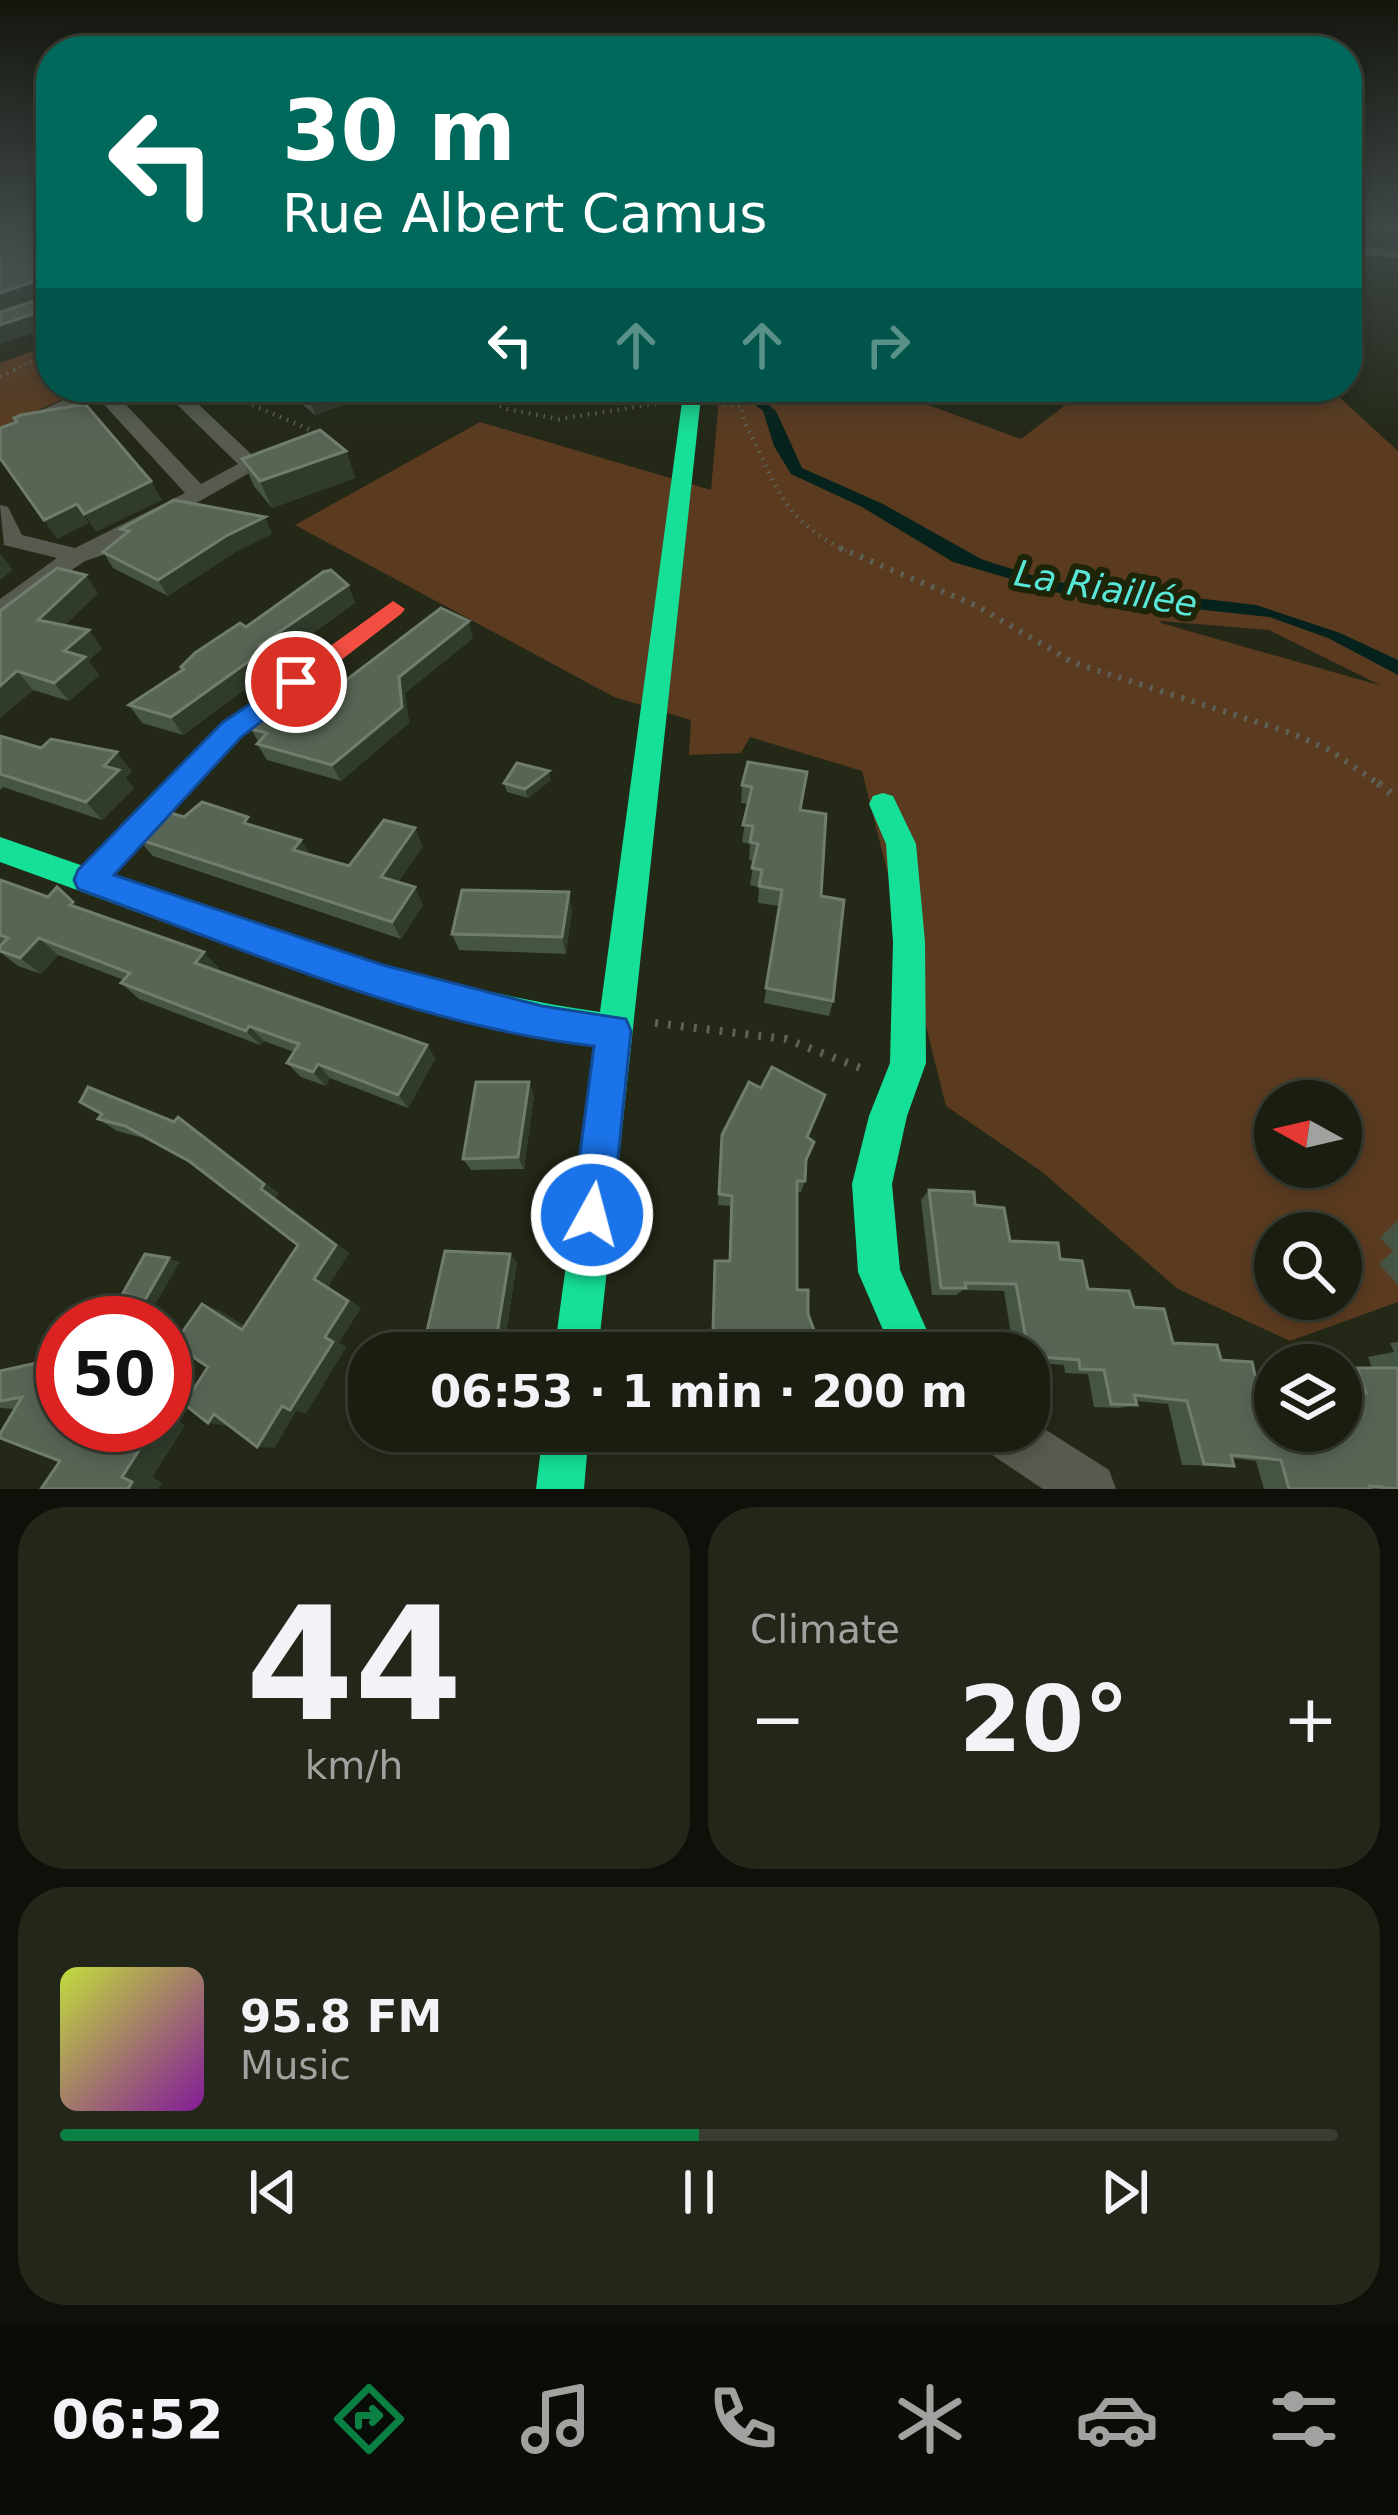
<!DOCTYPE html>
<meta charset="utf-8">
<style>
:root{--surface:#1a1e11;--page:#23271a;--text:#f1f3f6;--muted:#9fa29f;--line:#383c31;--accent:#0b8043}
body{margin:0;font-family:"DejaVu Sans",sans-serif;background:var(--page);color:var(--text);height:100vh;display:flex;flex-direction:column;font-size:45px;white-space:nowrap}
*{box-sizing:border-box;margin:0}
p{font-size:39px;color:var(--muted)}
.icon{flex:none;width:66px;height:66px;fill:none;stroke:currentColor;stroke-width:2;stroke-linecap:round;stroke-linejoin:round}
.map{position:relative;height:1489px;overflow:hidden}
.details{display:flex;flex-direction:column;gap:18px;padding:18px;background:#0e1009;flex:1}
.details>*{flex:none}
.banner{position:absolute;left:36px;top:36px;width:1326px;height:366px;border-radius:48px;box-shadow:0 6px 18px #0003,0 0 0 3px var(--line);background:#00695c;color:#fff;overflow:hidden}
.needle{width:78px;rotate:278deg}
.controls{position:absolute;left:1254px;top:1080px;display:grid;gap:24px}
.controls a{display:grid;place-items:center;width:108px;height:108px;border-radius:50%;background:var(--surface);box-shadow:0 6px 18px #0003,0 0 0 3px var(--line);font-size:60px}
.speed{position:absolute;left:36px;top:1296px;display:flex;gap:24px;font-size:60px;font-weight:700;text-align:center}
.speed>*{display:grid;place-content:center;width:156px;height:156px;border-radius:50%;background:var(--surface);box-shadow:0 6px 18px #0003,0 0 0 3px var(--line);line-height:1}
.speed .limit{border:18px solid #d22;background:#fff;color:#111}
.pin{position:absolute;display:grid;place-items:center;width:102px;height:102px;color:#fff;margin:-51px;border:6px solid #fff;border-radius:50%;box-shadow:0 3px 12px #0007}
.me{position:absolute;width:132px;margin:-66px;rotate:7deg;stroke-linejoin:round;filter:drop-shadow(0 0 9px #0008)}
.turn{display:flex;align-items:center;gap:42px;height:252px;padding:0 48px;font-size:54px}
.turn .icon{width:156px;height:156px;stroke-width:2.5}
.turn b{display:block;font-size:84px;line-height:102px}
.lanes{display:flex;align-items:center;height:114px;padding:0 48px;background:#0003;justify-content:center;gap:60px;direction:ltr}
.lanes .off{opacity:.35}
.big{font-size:90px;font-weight:700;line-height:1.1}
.details .widget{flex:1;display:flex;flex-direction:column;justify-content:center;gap:18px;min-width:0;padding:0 42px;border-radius:48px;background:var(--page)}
.details .dial{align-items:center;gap:0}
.dial b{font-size:156px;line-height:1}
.song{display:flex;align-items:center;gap:36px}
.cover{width:144px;height:144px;border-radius:18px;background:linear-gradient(135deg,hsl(70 70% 55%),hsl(290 70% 35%))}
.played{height:12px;border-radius:6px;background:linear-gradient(90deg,var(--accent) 50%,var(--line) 50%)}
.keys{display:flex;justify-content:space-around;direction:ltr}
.heat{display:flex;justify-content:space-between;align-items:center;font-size:66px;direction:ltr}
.details .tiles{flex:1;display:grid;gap:18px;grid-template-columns:1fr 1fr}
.widget:last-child{grid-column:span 2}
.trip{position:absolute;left:348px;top:1332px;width:702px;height:120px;border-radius:48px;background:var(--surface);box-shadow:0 6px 18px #0003,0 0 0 3px var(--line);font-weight:700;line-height:120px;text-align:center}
.dock{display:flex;height:192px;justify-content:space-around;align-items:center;background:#0a0c07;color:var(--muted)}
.dock .icon{width:84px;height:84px}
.dock .selected{color:var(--accent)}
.dock b{font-size:54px;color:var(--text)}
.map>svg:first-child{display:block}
.green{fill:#5a3b20;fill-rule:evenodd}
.water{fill:#05221d}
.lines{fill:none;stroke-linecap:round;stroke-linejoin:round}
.path-far3{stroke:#5e6156;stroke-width:3;stroke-dasharray:1.5 4.5;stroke-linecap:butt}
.path-far2{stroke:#5e6156;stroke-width:4.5;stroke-dasharray:1.5 6;stroke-linecap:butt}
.path-far1{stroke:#5e6156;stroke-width:6;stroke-dasharray:3 8;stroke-linecap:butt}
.path{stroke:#5e6156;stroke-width:8;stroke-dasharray:3 10;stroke-linecap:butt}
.street{fill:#575b4f;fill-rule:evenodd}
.fast{fill:#16e098;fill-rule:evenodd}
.jam{fill:#f24e42;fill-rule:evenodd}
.wall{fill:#465444}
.shaded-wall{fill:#303b2b}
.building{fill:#586555;stroke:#707c6c;stroke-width:3}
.route{fill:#1a73e8;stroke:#114b97;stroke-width:3}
.labels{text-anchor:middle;stroke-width:12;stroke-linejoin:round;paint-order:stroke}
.water-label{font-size:36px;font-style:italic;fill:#59e7da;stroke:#1d2407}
</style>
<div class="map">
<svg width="1398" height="1489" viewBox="0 0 1398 1489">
<rect width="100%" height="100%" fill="#232817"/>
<!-- green -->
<g class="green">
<polygon points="51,344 51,387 91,387 0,427 0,363"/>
<path d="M 720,387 L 898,387 L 920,402 L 1021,439 L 1089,387 L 1328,387 L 1398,451 L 1398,1302 L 1290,1341 L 1178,1289 L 1041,1171 L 946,1106 L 862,771 L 750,737 L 741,753 L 689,755 L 691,720 L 614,697 L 295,525 L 480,422 L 711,490 ZM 1160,621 L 1269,630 L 1382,686 L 1161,623 ZM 1275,1101 L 1341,1101 L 1341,1167 L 1275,1167 ZM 1275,1233 L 1341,1233 L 1341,1299 L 1275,1299 Z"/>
</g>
<!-- water -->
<polygon class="water" points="533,387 661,389 764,401 776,411 802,468 883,504 981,559 1049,581 1256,605 1340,633 1398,660 1398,675 1328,638 1269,617 1066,595 953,562 862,507 791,474 774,446 763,411 754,404 574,397"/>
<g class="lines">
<!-- path-far3 -->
<polyline class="path-far3" points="14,370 51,352"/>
<!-- path-far2 -->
<g class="path-far2">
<polyline points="0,377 20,367"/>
<polyline points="211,387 320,434"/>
<polyline points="459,387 507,409 559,419 667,402"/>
<path d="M 716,403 L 742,406 C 742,424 752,435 759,451 C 782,503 794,524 846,551"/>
</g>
<!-- path-far1 -->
<polyline class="path-far1" points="840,548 977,606 1074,663 1291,733 1329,750 1382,786"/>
<!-- path -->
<g class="path">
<polyline points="1378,783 1398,799"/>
<polyline points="655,1023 786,1039 863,1069"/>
</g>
<!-- street -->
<g class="street">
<polygon points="1347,245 1398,250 1398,258 1347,253"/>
<polygon points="92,387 117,387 113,391 201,484 238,464 159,387 180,387 263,465 109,553 85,561 0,619 0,599 57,558 4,545 0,505 8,507 22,535 75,548 185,493 98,398 0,443 0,429"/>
<polygon points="1029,1419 1109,1470 1116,1489 1043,1489 983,1449 975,1431 1029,1431"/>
</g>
<!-- fast -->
<g class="fast">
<path d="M 684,387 L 702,387 L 598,1353 L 554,1353 L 596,1045 C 389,1014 196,932 0,862 L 0,837 C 198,905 392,982 600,1012 Z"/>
<polygon points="883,793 893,796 916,844 925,942 926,1063 907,1116 892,1184 900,1270 937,1353 893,1353 858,1272 852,1184 869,1116 890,1063 893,942 886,844 869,804 873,796"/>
<polygon points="543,1431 589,1431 584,1489 536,1489"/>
</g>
<!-- jam -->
<polygon class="jam" points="393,601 405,609 401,614 241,737 100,889 89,893 78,889 74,880 78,871 223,723"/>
</g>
<!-- wall -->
<g class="wall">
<polygon points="282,387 381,387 382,391 315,415"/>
<polygon points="346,451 355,478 272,508 254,486 242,459"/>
<polygon points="265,517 272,534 235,552 168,596 113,568 103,552 125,534 121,529"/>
<polygon points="348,585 355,603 273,661 275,667 183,735 142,723 129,705 182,670 181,667 246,627"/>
<polygon points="98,593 65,625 102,648 88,661 99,675 69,701 33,690 0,718 0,611"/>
<polygon points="473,638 405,693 409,723 341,781 267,760 257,744 259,743 251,729"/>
<polygon points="0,736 132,771 125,778 134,788 102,820 3,787 0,790"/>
<polygon points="748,762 801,810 821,896 833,1001 829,1016 764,1003 779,906 758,903 759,887 750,885 754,861 749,860 750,844 742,842 748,804 741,803 742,785"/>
<polygon points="551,780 528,798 507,792 504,783"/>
<polygon points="184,817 255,826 310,855 349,866 423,846 398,882 423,905 401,939 153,856 138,839"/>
<polygon points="0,880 80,908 219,968 217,971 427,1045 435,1059 408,1108 330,1078 326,1086 301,1077 287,1063 294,1052 264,1041 260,1045 139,999 121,983 124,980 58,955 41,974 18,966 0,952"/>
<polygon points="572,909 566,954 459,950 452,934"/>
<polygon points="761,1088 821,1108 808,1138 814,1142 806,1164 805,1181 801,1192 797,1192 797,1290 808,1314 814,1353 718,1353 713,1337 715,1261 729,1261 731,1206 718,1205 722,1135"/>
<polygon points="534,1095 524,1169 471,1170 463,1159"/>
<polygon points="80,1102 174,1122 178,1117 278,1193 275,1199 349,1253 328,1286 361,1308 338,1343 346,1347 306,1413 296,1411 274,1448 228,1424 208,1423 208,1367 220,1311 244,1326 298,1245 195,1166 143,1138 117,1131 98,1119 102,1115"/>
<polygon points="929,1190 975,1205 1010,1241 1060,1259 1088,1289 1134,1307 1173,1343 1255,1375 1341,1431 1341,1371 1372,1368 1368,1357 1394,1352 1390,1343 1398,1342 1398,1489 1264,1489 1256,1461 1232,1458 1234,1466 1182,1465 1168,1404 1136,1401 1137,1405 1119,1408 1094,1407 1088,1374 1065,1373 1064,1365 1029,1362 1029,1353 1014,1353 1004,1291 963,1290 956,1295 932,1295 921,1200"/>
<polygon points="1398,1220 1398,1285 1379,1264 1393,1251 1380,1238"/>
<polygon points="517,1262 505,1340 437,1337 427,1331"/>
<polygon points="0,1371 185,1425 152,1477 162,1483 60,1461 15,1409 0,1408"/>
</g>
<!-- shaded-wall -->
<g class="shaded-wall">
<polygon points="41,279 50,295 0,312 0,293"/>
<polygon points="51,304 51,323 47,325 48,328 0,344 0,325"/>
<polygon points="331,387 381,387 382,391 315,415 308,395"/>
<polygon points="346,451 355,478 272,508 260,481"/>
<polygon points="151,481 162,500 96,532 84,514"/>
<polygon points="77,504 89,523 57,539 44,520"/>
<polygon points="265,517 272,534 235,552 168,596 158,580 226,536"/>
<polygon points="0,553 13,570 0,580"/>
<polygon points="86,575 98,593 52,638 38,620"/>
<polygon points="348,585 355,603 273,661 275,667 183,735 171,717 260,645"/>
<polygon points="469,621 473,638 405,693 409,723 341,781 332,765 399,677"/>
<polygon points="89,630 102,648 88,661 99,675 69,701 54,683 64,651"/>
<polygon points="17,671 33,690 0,718 0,686"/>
<polygon points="117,752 132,771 125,778 134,788 102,820 86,802 104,766"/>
<polygon points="549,771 551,780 528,798 525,789"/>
<polygon points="415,828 423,846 390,894 381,877"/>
<polygon points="301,840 312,857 293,850"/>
<polygon points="415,887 423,905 401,939 392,922"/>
<polygon points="569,892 572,909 566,954 562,937"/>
<polygon points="39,938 58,955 41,974 20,958"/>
<polygon points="204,952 219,968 211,979 195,963"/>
<polygon points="249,1026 264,1041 260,1045 246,1031"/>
<polygon points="427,1045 435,1059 408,1108 398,1095"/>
<polygon points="318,1064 330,1078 326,1086 313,1072"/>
<polygon points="529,1082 534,1095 524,1169 518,1157"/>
<polygon points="178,1117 278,1193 275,1199 349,1253 328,1286 361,1308 338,1343 346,1347 306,1413 296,1411 274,1448 257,1447 325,1337 314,1279 336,1245 261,1189"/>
<polygon points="510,1254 517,1262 505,1340 497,1334"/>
<polygon points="169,1258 180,1262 156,1303 145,1300"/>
<polygon points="202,1304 220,1311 258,1336 242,1330"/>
<polygon points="165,1413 185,1425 152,1477 162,1483 158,1489 128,1489 122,1477 155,1425 165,1425"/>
<polygon points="214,1414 232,1416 227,1426 208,1423"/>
</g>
<!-- building -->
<g class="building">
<polygon points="9,229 51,229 51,304 35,310 39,312 0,325 0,312 44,298 47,283 41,279 0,293 0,233"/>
<polygon points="299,387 331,387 308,395"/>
<polygon points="79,405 86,405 151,481 84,514 77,504 44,520 0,458 0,428 17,422 14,418 21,415"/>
<polygon points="320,430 346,451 260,481 242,459"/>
<polygon points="174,500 265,517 226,536 158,580 103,552 129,531 121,529"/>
<polygon points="57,568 86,575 38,620 89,630 64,651 85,657 54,683 17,671 0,686 0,611"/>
<polygon points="331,570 348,585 260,645 266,649 171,717 129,705 184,669 181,667 195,653 240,623 246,627 323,572"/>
<polygon points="441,608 469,621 399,677 402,707 332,765 257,744 267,733 251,729 298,686 324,697"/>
<polygon points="0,736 41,748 51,739 117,752 104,766 119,770 86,802 0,774"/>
<polygon points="748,762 807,772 800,810 826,814 821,896 844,900 833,1001 766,988 782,890 759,886 762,870 752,868 758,844 750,842 753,826 743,825 752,787 742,785"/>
<polygon points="517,763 549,771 525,789 504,783"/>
<polygon points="202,802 248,817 244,823 301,840 293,850 349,866 384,820 415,828 381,877 415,887 392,922 138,839 164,811 184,817"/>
<polygon points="0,880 48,897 57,887 73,902 70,905 204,952 195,963 427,1045 398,1095 318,1064 313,1072 287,1063 299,1044 249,1026 246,1031 121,983 130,973 39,938 20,958 0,951 0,946 8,938 0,935"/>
<polygon points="462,890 569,892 562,937 452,934"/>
<polygon points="772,1067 825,1095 807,1137 814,1142 806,1160 805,1181 797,1181 797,1290 808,1290 808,1314 818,1341 811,1345 814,1353 720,1353 713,1331 715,1261 730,1261 732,1196 719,1194 722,1135 749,1082 761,1088"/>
<polygon points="476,1082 529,1082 518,1157 463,1159"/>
<polygon points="88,1087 174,1122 178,1117 264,1184 261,1189 336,1245 314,1279 348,1301 325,1337 333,1342 290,1410 282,1406 257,1447 214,1414 208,1423 184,1404 208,1367 174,1344 202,1304 242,1330 298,1245 189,1161 125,1126 98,1119 102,1114 80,1102"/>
<polygon points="929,1190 974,1192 975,1205 1004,1208 1010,1241 1058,1243 1060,1259 1082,1261 1088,1289 1129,1291 1134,1307 1164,1309 1173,1343 1217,1345 1221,1360 1252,1362 1255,1375 1275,1376 1275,1431 1341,1431 1341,1391 1366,1393 1357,1368 1398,1368 1398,1489 1370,1486 1371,1489 1289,1489 1281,1460 1231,1455 1234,1466 1204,1464 1187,1401 1134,1395 1137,1405 1111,1404 1104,1370 1080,1369 1079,1360 1029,1356 1016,1284 965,1283 966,1288 941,1288"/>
<polygon points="445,1251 510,1254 497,1334 427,1331"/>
<polygon points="145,1254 169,1258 145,1300 123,1293"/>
<polygon points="63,1357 63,1425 155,1425 122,1477 132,1482 128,1489 41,1489 60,1461 0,1438 0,1434 22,1397 0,1401 0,1371"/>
<polygon points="763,1431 785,1431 766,1440"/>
</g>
<!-- sky -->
<linearGradient id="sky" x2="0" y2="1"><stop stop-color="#13160d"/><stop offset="0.52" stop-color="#3f4847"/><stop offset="1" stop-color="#3f4847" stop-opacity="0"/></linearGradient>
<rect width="1398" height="438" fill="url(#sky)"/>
<!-- route -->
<path class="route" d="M 296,673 L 305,676 L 309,682 L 305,688 L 241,737 L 114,875 L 383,965 L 542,1006 L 626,1019 L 631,1031 L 612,1215 L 606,1229 L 592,1235 L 578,1229 L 572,1215 L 594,1046 C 417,1026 245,949 78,889 L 74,880 L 78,870 L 222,723 Z"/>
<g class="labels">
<!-- water labels -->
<g class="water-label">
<text transform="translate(1106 588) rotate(10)" y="13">La Riaillée</text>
</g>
</g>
</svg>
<div class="controls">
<a><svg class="needle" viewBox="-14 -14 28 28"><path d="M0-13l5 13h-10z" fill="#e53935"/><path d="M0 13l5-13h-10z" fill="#9fa29f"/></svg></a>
<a><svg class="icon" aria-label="search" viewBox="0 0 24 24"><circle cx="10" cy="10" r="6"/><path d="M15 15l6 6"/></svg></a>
<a><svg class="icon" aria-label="layers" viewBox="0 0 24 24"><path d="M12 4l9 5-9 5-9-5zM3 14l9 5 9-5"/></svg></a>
</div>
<div class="speed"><div class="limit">50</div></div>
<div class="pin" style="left:296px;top:682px;background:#d93025"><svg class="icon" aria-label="arrive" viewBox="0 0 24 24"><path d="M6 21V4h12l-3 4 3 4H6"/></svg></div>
<svg class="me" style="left:592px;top:1215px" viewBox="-20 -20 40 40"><circle r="17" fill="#1a73e8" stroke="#fff" stroke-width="3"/><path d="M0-11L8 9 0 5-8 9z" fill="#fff"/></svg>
<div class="trip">06:53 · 1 min · 200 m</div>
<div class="banner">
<div class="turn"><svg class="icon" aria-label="left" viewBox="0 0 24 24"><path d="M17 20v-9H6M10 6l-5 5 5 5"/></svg><div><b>30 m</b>Rue Albert Camus</div></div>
<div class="lanes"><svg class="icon" aria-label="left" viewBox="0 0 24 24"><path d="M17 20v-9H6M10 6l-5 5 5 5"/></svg><svg class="icon off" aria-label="ahead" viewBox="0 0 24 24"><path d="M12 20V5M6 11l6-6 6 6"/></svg><svg class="icon off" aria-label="ahead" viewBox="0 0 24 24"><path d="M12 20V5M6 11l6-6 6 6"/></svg><svg class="icon off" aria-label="right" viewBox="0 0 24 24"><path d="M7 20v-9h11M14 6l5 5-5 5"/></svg></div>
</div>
</div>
<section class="details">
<div class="tiles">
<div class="widget dial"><b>44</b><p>km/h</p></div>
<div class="widget"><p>Climate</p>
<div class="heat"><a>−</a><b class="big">20°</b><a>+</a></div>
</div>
<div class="widget">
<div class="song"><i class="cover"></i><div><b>95.8 FM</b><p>Music</p></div></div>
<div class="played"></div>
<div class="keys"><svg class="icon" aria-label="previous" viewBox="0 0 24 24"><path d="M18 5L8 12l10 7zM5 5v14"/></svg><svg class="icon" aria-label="pause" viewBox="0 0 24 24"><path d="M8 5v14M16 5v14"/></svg><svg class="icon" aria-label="next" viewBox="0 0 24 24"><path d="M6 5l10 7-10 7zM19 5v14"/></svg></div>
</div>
</div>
</section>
<nav class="dock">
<b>06:52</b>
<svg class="icon selected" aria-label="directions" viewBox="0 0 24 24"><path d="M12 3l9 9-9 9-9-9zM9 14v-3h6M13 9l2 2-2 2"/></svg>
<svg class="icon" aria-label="music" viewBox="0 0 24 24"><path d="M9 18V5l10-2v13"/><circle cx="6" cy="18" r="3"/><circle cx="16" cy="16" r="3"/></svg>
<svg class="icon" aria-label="phone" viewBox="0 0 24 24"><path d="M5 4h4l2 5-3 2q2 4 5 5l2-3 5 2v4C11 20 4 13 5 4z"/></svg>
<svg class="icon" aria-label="climate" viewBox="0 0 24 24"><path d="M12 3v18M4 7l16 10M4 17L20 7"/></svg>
<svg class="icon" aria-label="car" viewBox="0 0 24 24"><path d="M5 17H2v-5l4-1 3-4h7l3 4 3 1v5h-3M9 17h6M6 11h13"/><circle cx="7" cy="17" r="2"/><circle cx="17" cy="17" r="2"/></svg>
<svg class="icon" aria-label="filters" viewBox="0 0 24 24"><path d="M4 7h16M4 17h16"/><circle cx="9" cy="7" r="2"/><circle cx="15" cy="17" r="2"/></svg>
</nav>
